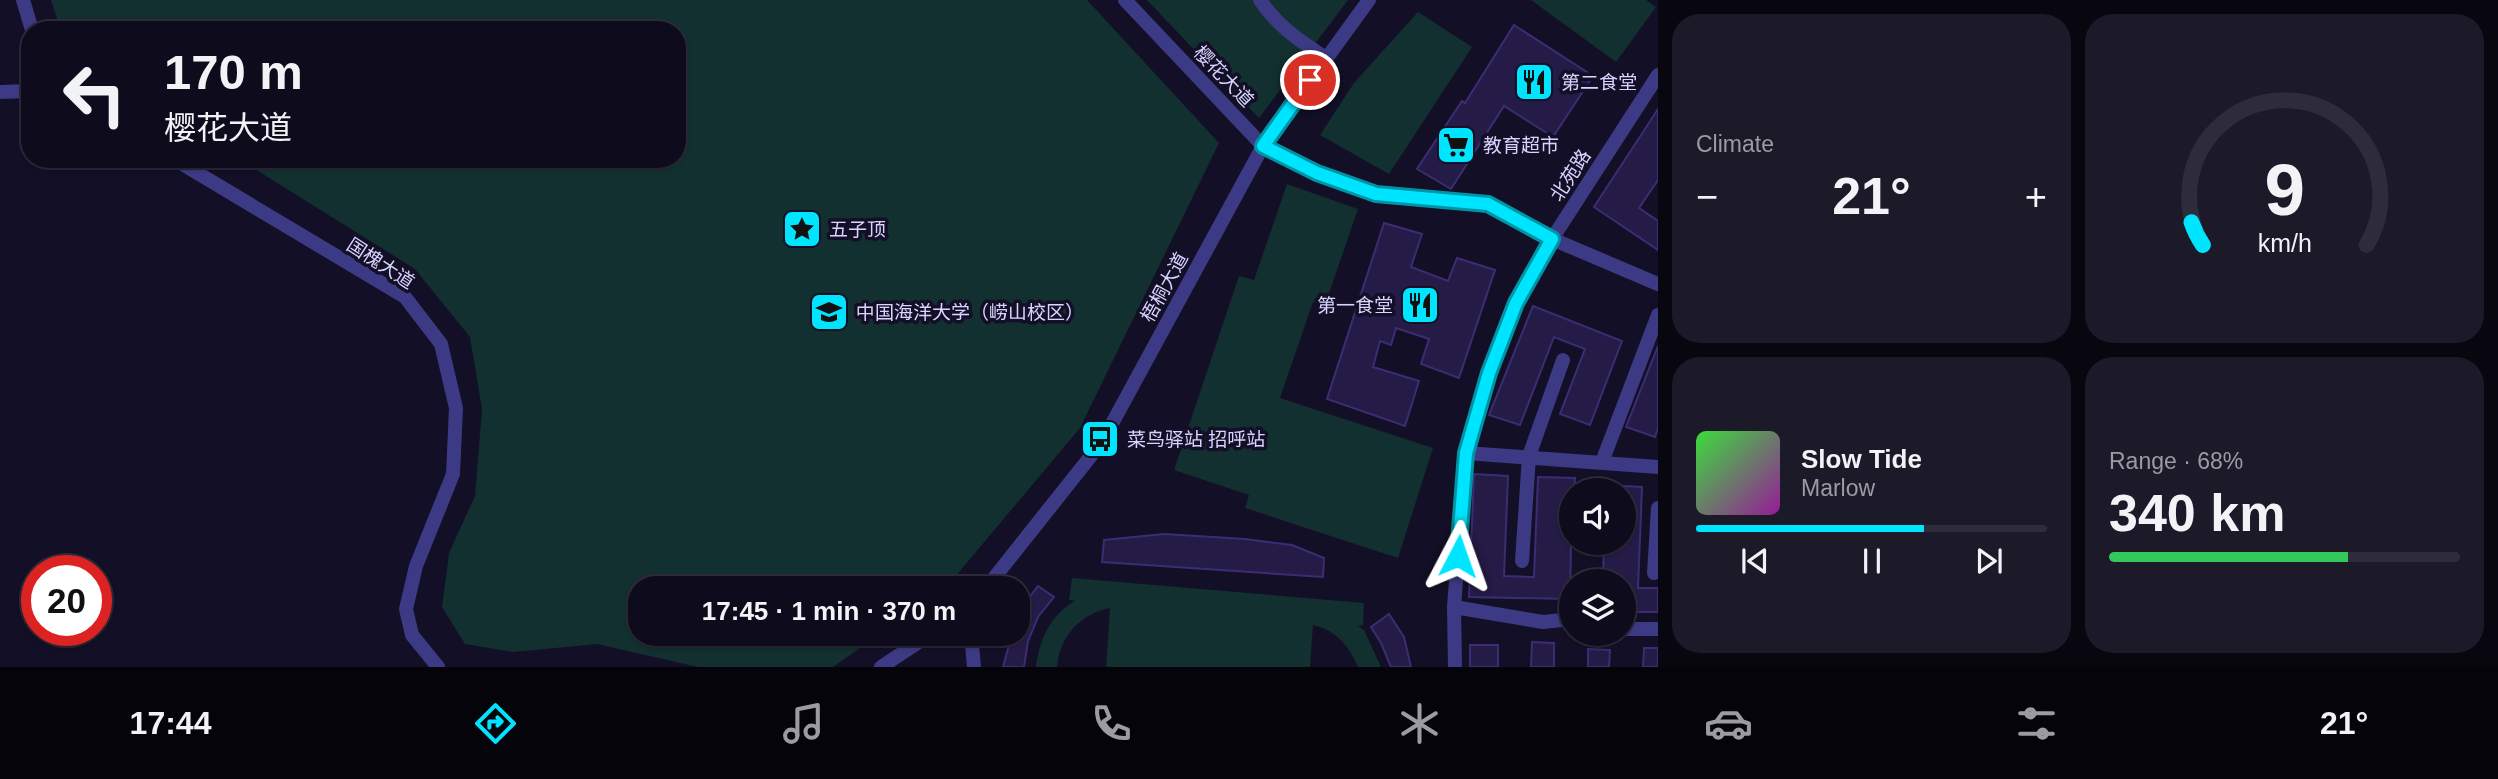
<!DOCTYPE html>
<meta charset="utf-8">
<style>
:root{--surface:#0e0b1c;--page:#1c1929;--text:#f1f3f6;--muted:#9b9ba3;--line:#2e2b3b;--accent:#00e5ff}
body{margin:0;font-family:Helvetica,"Noto Sans SC",sans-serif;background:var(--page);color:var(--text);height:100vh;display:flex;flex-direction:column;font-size:26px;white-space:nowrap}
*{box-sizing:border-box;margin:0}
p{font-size:23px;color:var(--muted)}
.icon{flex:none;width:38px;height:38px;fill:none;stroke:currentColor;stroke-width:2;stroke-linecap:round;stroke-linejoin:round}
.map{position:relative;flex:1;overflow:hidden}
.side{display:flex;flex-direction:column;gap:14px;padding:14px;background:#08060f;width:840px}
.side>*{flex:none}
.banner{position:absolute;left:21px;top:21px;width:665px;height:147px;border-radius:28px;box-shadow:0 2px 5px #0004,0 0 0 2px var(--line);background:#0e0b1c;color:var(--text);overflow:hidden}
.fabs{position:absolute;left:1559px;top:478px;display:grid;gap:14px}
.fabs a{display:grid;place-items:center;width:77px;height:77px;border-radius:50%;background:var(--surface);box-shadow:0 2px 5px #0004,0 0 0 2px var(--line);font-size:35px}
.speed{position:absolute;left:21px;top:555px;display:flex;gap:14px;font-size:35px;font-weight:700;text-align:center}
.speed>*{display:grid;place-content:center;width:91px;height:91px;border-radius:50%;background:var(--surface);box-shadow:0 2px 5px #0004,0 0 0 2px var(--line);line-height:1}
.speed .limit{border:10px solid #d22;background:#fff;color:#111}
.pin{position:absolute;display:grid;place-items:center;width:60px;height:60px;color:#fff;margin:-30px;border:4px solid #fff;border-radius:50%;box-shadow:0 2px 7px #0007}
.me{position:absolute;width:77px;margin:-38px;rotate:4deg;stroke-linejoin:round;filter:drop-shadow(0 0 5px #0008)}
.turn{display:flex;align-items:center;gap:24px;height:147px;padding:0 28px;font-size:32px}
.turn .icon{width:91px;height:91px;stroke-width:2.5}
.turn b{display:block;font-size:49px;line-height:60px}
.big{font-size:52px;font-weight:800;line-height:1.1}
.side .widget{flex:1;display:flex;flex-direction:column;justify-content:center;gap:10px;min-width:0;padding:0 24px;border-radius:28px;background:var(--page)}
.side .dial{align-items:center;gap:0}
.dial svg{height:182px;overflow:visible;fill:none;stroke:var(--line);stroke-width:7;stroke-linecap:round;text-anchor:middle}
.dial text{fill:var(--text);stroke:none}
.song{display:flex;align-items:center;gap:21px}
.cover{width:84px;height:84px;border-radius:10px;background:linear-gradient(135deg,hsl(120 70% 55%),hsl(300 70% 35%))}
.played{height:7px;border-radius:4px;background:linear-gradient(90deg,var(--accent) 65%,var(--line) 65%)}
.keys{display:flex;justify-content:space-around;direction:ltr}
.heat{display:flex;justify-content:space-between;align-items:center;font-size:38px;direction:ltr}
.charge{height:10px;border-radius:5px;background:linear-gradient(90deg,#34c759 68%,var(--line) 0)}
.side .tiles{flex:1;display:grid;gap:14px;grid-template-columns:repeat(2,1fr)}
.trip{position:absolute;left:628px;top:576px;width:402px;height:70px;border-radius:28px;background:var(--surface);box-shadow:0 2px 5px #0004,0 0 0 2px var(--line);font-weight:800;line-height:70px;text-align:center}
.tabs{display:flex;height:112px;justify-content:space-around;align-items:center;background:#06040b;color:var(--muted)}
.tabs .icon{width:49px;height:49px}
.tabs .on{color:var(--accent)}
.tabs b{font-size:32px;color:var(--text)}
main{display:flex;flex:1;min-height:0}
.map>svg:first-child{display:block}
.green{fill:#12302f}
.building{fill:#241b47;stroke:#3b2d73;stroke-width:2}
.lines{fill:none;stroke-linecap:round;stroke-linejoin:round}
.minor{stroke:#3d3a85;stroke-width:14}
.route-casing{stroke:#0095a6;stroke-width:18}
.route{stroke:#00e5ff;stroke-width:12}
.labels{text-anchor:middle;stroke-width:7;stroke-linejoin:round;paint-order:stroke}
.street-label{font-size:19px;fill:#d9d4ff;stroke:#130f26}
.poi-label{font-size:19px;fill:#d9d4ff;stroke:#130f26;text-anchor:start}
</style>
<main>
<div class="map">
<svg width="1658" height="667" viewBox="0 0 1658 667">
<rect width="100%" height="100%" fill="#130f26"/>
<!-- green -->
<g class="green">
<polygon points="51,0 1087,0 1219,143 1080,428 949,584 944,588 640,588 640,634 880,634 833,667 698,667 597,644 513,652 465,644 442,607 449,553 475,496 482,409 470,337 415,269 239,159 677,159 677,30 61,30"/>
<polygon points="1147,0 1348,0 1259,118"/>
<polygon points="1531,0 1646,0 1656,7 1616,62"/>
<polygon points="1418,12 1472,47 1389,174 1320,135 1354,83"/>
<polygon points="1287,184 1358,209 1325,305 1313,302 1280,398 1433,448 1398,558 1245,508 1249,495 1174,470 1239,276 1254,280"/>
<path d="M 1072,578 L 1364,603 L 1363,625 L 1358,626 L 1364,630 L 1381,667 L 1358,667 C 1349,646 1336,630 1313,625 L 1310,667 L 1106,667 L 1110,608 C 1080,614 1060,636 1057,667 L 1036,667 C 1039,640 1051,614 1075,601 L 1069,600 Z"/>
</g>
<!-- building -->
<g class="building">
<polygon points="1514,25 1593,76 1553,137 1504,106 1451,189 1417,169 1462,101 1465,103"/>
<polygon points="1658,109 1658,180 1639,208 1658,221 1658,250 1594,207"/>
<polygon points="1384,223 1422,234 1411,267 1448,281 1457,258 1495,270 1459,378 1421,364 1429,339 1396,328 1391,345 1380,341 1373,367 1419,381 1405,426 1327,399"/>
<polygon points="1533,306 1622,341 1590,425 1560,414 1585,349 1554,337 1520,425 1489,415"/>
<polygon points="1658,346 1658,428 1655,437 1626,427"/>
<polygon points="1474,474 1508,476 1504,576 1534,577 1538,477 1575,478 1574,490 1572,490 1570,599 1469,597"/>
<polygon points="1624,486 1642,487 1638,588 1658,588 1658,612 1624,612 1624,581 1603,581 1604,542 1624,542"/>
<polygon points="1164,534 1245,539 1292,545 1324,558 1323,577 1102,562 1104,540"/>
<polygon points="1038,586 1054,597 1038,617 1028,641 1024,667 1003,667 1012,634 1018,634 1018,615 1021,608"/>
<polygon points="1389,614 1404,637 1411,667 1391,667 1381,643 1371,627"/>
<polygon points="1532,642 1554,643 1554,667 1531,667"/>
<rect x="1470" y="645" width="28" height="22"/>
<polygon points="1644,648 1658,648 1658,667 1643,667"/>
<polygon points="1588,649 1610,650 1609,667 1588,667"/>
</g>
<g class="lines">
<!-- minor -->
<g class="minor">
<polyline points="23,0 32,30"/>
<polyline points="1125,0 1263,146 1317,173 1376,194 1488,204 1552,239 1658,284"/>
<path d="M 1260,0 C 1277,26 1300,41 1326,58"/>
<polyline points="0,92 30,91"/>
<polyline points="174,159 405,297 441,344 456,408 453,474 416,566 406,609 412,635 438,667"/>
<polyline points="1466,453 1658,467"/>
<polyline points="1602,462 1658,315"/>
<polyline points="1522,561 1529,456 1563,360"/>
<polyline points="1654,573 1658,508"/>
<polyline points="986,588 1102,442 1263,146 1369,0"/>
<polyline points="1454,607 1543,622 1572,619"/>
<polyline points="1624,629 1658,629"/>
<polyline points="971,634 974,667"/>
<polyline points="881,667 931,634"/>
<polyline points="1455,667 1454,607 1466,453 1489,373 1516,303 1552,239 1658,75"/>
</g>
</g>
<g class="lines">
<defs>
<polyline id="route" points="1310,80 1263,146 1317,173 1376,194 1488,204 1552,239 1516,303 1489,373 1466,453 1458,556"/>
</defs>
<!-- route casing -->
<use href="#route" class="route-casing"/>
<!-- route -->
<use href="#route" class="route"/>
</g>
<!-- icons -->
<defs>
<symbol id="restaurant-square" viewBox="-11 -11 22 22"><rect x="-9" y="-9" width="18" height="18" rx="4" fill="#00e5ff" stroke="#130f26"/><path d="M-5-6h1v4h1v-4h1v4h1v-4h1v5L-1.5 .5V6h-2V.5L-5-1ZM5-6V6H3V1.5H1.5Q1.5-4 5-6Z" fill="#111"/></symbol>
<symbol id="supermarket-square" viewBox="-11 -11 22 22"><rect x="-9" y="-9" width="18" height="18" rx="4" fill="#00e5ff" stroke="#130f26"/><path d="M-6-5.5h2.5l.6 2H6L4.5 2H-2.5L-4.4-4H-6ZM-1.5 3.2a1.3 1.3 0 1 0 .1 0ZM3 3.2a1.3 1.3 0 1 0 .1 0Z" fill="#111"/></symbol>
<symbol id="sight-square" viewBox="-11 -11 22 22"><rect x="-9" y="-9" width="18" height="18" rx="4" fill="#00e5ff" stroke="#130f26"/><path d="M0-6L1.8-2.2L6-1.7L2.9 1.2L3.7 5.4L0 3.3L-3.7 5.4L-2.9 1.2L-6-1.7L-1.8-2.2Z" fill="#111"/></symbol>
<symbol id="university-square" viewBox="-11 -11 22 22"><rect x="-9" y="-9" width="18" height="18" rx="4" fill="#00e5ff" stroke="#130f26"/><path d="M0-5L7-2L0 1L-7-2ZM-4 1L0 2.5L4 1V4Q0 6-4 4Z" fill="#111"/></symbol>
<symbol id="bus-square" viewBox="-11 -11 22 22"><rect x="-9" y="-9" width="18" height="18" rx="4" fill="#00e5ff" stroke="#130f26"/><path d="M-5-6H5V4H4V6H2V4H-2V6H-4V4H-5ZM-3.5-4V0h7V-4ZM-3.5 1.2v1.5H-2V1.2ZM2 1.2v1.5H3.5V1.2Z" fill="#111"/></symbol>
</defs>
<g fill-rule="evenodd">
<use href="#restaurant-square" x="1512" y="60" width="44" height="44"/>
<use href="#supermarket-square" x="1434" y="123" width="44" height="44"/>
<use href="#sight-square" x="780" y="207" width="44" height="44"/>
<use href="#restaurant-square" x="1398" y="283" width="44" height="44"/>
<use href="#university-square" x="807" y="290" width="44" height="44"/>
<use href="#bus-square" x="1078" y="417" width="44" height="44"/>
</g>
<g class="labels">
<!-- street labels -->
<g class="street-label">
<text transform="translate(1224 76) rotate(46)" y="7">樱花大道</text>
<text transform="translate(1570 175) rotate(-57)" y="7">北苑路</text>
<text transform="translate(381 263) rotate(33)" y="7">国槐大道</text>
<text transform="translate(1164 287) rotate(-61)" y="7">梧桐大道</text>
</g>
<!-- poi labels -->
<g class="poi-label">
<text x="1561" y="89">第二食堂</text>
<text x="1483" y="152">教育超市</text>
<text x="829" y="236">五子顶</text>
<text x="1393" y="312" text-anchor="end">第一食堂</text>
<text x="856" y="319">中国海洋大学（崂山校区）</text>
<text x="1127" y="446">菜鸟驿站 招呼站</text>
</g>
</g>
</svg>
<div class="fabs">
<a><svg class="icon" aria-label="sound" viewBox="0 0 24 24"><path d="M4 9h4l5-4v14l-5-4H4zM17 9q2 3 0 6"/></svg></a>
<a><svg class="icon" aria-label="layers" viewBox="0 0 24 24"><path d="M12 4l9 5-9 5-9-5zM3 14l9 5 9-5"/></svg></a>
</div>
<div class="speed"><div class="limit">20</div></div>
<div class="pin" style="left:1310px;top:80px;background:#d93025"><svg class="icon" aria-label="arrive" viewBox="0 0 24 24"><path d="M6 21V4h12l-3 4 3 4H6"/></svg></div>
<svg class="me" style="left:1458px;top:556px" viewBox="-20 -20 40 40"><path d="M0-17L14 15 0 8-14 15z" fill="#00e5ff" stroke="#fff" stroke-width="4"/></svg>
<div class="trip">17:45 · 1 min · 370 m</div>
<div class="banner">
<div class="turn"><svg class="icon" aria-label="left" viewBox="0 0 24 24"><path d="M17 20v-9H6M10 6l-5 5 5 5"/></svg><div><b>170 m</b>樱花大道</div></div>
</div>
</div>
<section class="side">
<div class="tiles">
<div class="widget"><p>Climate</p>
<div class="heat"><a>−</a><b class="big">21°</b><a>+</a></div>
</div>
<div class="widget dial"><svg viewBox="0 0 100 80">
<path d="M14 69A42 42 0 1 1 86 69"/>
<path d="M14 69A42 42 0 0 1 9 59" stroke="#00e5ff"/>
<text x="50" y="56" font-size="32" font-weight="700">9</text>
<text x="50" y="72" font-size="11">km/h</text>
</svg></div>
<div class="widget">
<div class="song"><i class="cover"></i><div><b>Slow Tide</b><p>Marlow</p></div></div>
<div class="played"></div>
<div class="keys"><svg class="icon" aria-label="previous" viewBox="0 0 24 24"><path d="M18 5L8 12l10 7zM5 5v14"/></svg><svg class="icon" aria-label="pause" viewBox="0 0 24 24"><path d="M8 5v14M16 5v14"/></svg><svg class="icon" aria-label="next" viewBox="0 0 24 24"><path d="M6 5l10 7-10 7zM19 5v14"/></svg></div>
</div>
<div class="widget"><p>Range · 68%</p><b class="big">340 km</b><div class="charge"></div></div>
</div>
</section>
</main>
<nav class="tabs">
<b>17:44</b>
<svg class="icon on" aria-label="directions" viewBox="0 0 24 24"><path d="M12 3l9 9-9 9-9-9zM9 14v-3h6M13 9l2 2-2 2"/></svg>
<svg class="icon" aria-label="music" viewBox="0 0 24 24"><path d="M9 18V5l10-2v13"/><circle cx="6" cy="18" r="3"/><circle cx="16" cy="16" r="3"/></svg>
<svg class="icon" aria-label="phone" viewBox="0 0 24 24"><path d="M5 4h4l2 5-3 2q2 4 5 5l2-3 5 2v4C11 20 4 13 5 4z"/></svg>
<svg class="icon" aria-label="climate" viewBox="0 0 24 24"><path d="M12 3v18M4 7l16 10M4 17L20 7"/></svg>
<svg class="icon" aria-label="car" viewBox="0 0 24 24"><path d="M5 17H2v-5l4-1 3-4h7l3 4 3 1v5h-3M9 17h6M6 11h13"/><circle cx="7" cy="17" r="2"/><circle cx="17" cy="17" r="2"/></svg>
<svg class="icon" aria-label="filters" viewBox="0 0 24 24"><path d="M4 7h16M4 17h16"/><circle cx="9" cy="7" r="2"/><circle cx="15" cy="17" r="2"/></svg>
<b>21°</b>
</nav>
